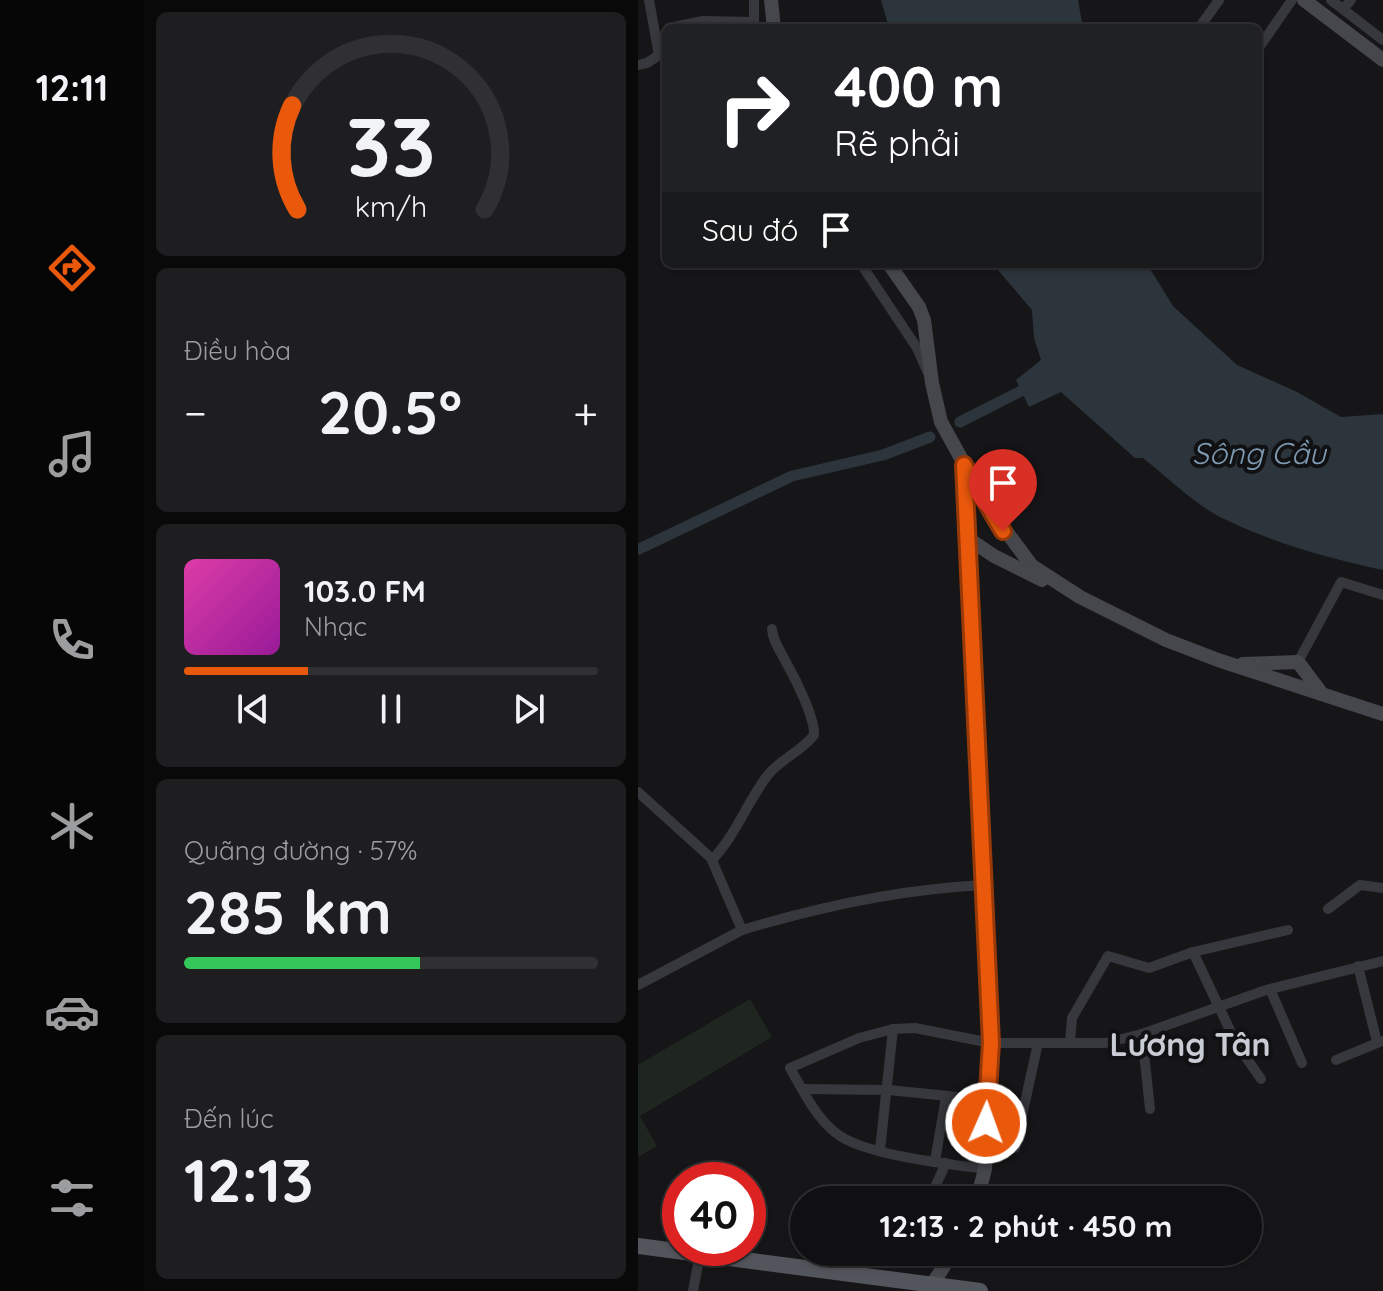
<!DOCTYPE html>
<html lang="vi">
<meta charset="utf-8">
<style>
:root{--surface:#101012;--page:#1e1e20;--text:#f1f3f6;--muted:#9c9d9f;--line:#303032;--accent:#ea580c}
body{margin:0;font-family:Quicksand,sans-serif;background:var(--page);color:var(--text);height:100vh;display:flex;flex-direction:column;font-size:30px;white-space:nowrap}
*{box-sizing:border-box;margin:0}
p{font-size:26px;color:var(--muted)}
.icon{flex:none;width:44px;height:44px;fill:none;stroke:currentColor;stroke-width:2;stroke-linecap:round;stroke-linejoin:round}
.map{position:relative;flex:1;overflow:hidden}
.drawer{display:flex;flex-direction:column;gap:12px;padding:12px;background:#09090a;width:494px}
.drawer>*{flex:none}
.banner{position:absolute;left:24px;top:24px;width:600px;height:244px;border-radius:12px;box-shadow:0 2px 6px #0004,0 0 0 2px var(--line);background:#202124;color:#fff;overflow:hidden}
.speed{position:absolute;left:24px;top:1162px;display:flex;gap:16px;font-size:40px;font-weight:700;text-align:center}
.speed>*{display:grid;place-content:center;width:104px;height:104px;border-radius:50%;background:var(--surface);box-shadow:0 2px 6px #0004,0 0 0 2px var(--line);line-height:1}
.speed .limit{border:12px solid #d22;background:#fff;color:#111}
.pin{position:absolute;display:grid;place-items:center;width:68px;height:68px;color:#fff;margin:-82px -34px;border-radius:50% 50% 50% 0;rotate:-45deg;box-shadow:0 0 8px #0007}
.pin .icon{rotate:45deg}
.me{position:absolute;width:88px;margin:-44px;rotate:2deg;stroke-linejoin:round;filter:drop-shadow(0 0 6px #0008)}
.turn{display:flex;align-items:center;gap:28px;height:168px;padding:0 40px;font-size:36px}
.turn .icon{width:104px;height:104px;stroke-width:2.5}
.turn b{display:block;font-size:56px;line-height:68px}
.then{display:flex;align-items:center;height:76px;padding:0 40px;background:#0003;gap:16px;font-size:30px}
.big{font-size:60px;font-weight:800;line-height:1.1}
.drawer .tile{flex:1;display:flex;flex-direction:column;justify-content:center;gap:12px;min-width:0;padding:0 28px;border-radius:12px;background:var(--page)}
.drawer .dial{align-items:center;gap:0}
.dial svg{height:208px;overflow:visible;fill:none;stroke:var(--line);stroke-width:7;stroke-linecap:round;text-anchor:middle}
.dial text{fill:var(--text);stroke:none}
.song{display:flex;align-items:center;gap:24px}
.cover{width:96px;height:96px;border-radius:12px;background:linear-gradient(135deg,hsl(320 70% 55%),hsl(300 70% 35%))}
.played{height:8px;border-radius:4px;background:linear-gradient(90deg,var(--accent) 30%,var(--line) 30%)}
.keys{display:flex;justify-content:space-around;direction:ltr}
.heat{display:flex;justify-content:space-between;align-items:center;font-size:44px;direction:ltr}
.charge{height:12px;border-radius:6px;background:linear-gradient(90deg,#34c759 57%,var(--line) 0)}
.trip{position:absolute;left:152px;top:1186px;width:472px;height:80px;border-radius:40px;background:var(--surface);box-shadow:0 2px 6px #0004,0 0 0 2px var(--line);font-weight:800;line-height:80px;text-align:center}
main{display:flex;flex:1;min-height:0}
.tabs{display:flex;flex-direction:column;width:144px;justify-content:space-around;align-items:center;background:#060607;color:var(--muted)}
.tabs .icon{width:56px;height:56px}
.tabs .current{color:var(--accent)}
.tabs b{font-size:36px;color:var(--text)}
.map>svg:first-child{display:block}
.green{fill:#1e261f}
.water{fill:#2c353c}
.lines{fill:none;stroke-linecap:round;stroke-linejoin:round}
.canal{stroke:#2c353c;stroke-width:11}
.street{stroke:#37383d;stroke-width:10}
.secondary{stroke:#45474d;stroke-width:14}
.primary{stroke:#53555c;stroke-width:16}
.route-casing{stroke:#983908;stroke-width:20}
.route{stroke:#ea580c;stroke-width:14}
.labels{text-anchor:middle;stroke-width:8;stroke-linejoin:round;paint-order:stroke}
.water-label{font-size:30px;font-style:italic;fill:#7f9bb3;stroke:#111113}
.quarter-label{font-size:32px;font-weight:bold;fill:#c9ccd4;stroke:#111113}
</style>
<main>
<nav class="tabs">
<b>12:11</b>
<svg class="icon current" aria-label="directions" viewBox="0 0 24 24"><path d="M12 3l9 9-9 9-9-9zM9 14v-3h6M13 9l2 2-2 2"/></svg>
<svg class="icon" aria-label="music" viewBox="0 0 24 24"><path d="M9 18V5l10-2v13"/><circle cx="6" cy="18" r="3"/><circle cx="16" cy="16" r="3"/></svg>
<svg class="icon" aria-label="phone" viewBox="0 0 24 24"><path d="M5 4h4l2 5-3 2q2 4 5 5l2-3 5 2v4C11 20 4 13 5 4z"/></svg>
<svg class="icon" aria-label="climate" viewBox="0 0 24 24"><path d="M12 3v18M4 7l16 10M4 17L20 7"/></svg>
<svg class="icon" aria-label="car" viewBox="0 0 24 24"><path d="M5 17H2v-5l4-1 3-4h7l3 4 3 1v5h-3M9 17h6M6 11h13"/><circle cx="7" cy="17" r="2"/><circle cx="17" cy="17" r="2"/></svg>
<svg class="icon" aria-label="filters" viewBox="0 0 24 24"><path d="M4 7h16M4 17h16"/><circle cx="9" cy="7" r="2"/><circle cx="15" cy="17" r="2"/></svg>
</nav>
<section class="drawer">
<div class="tile dial"><svg viewBox="0 0 100 80">
<path d="M14 69A42 42 0 1 1 86 69"/>
<path d="M14 69A42 42 0 0 1 12 29" stroke="#ea580c"/>
<text x="50" y="56" font-size="32" font-weight="700">33</text>
<text x="50" y="72" font-size="11">km/h</text>
</svg></div>
<div class="tile"><p>Điều hòa</p>
<div class="heat"><a>−</a><b class="big">20.5°</b><a>+</a></div>
</div>
<div class="tile">
<div class="song"><i class="cover"></i><div><b>103.0 FM</b><p>Nhạc</p></div></div>
<div class="played"></div>
<div class="keys"><svg class="icon" aria-label="previous" viewBox="0 0 24 24"><path d="M18 5L8 12l10 7zM5 5v14"/></svg><svg class="icon" aria-label="pause" viewBox="0 0 24 24"><path d="M8 5v14M16 5v14"/></svg><svg class="icon" aria-label="next" viewBox="0 0 24 24"><path d="M6 5l10 7-10 7zM19 5v14"/></svg></div>
</div>
<div class="tile"><p>Quãng đường · 57%</p><b class="big">285 km</b><div class="charge"></div></div>
<div class="tile"><p>Đến lúc</p><b class="big">12:13</b></div>
</section>
<div class="map">
<svg width="745" height="1291" viewBox="0 0 745 1291">
<rect width="100%" height="100%" fill="#161618"/>
<!-- green -->
<polygon class="green" points="112,999 134,1037 2,1116 19,1146 0,1157 0,1065"/>
<!-- water -->
<g class="water">
<polygon points="243,0 440,0 445,28 251,28"/>
<path d="M 355,264 L 509,264 L 535,306 L 599,365 L 659,392 L 703,417 L 745,414 L 745,570 C 690,558 635,543 584,518 C 559,506 528,476 505,458 L 497,458 L 423,392 L 391,407 L 378,380 L 403,360 L 396,338 L 394,310 Z"/>
</g>
<g class="lines">
<!-- canal -->
<g class="canal">
<polyline points="322,422 395,385"/>
<polyline points="1,549 154,476 245,455 292,437"/>
</g>
<!-- street -->
<g class="street">
<polyline points="693,0 745,40"/>
<polyline points="705,9 713,0"/>
<polyline points="116,26 116,0"/>
<polyline points="31,28 65,21 115,22"/>
<polyline points="561,28 581,0"/>
<polyline points="620,49 654,0"/>
<polyline points="0,65 9,63 21,55 11,0"/>
<polyline points="223,264 279,348 289,371"/>
<polyline points="660,662 703,582 745,595"/>
<path d="M 0,792 L 73,858 L 104,930 C 184,906 263,889 346,885"/>
<path d="M 74,860 C 97,836 109,803 129,776 C 142,759 163,752 176,735 C 177,718 158,680 149,664 C 143,652 135,642 134,629"/>
<polyline points="690,909 722,885 745,888"/>
<polyline points="555,952 598,1043 623,1079"/>
<polyline points="720,966 739,1042"/>
<polyline points="0,985 104,930"/>
<polyline points="632,989 664,1063"/>
<polyline points="504,1034 512,1109"/>
<polyline points="432,1043 434,1018 470,956 511,968 555,952 650,930"/>
<polyline points="698,1060 744,1041"/>
<polyline points="164,1089 251,1090 349,1100"/>
<polyline points="377,1148 400,1043"/>
<polyline points="242,1150 255,1029"/>
<polyline points="297,1161 308,1097"/>
<path d="M 347,1169 C 311,1164 224,1155 198,1133 C 178,1118 164,1089 152,1068 L 221,1038 L 255,1029 L 277,1028 L 353,1043 L 467,1043 L 504,1034 L 628,990 L 745,961"/>
<polyline points="291,1200 308,1163"/>
<polyline points="55,1291 62,1254"/>
</g>
<!-- secondary -->
<g class="secondary">
<polyline points="133,0 136,28"/>
<polyline points="666,0 745,60"/>
<polyline points="251,264 281,307 286,320 294,383 303,422 350,507 394,566 442,597 528,640 580,660 745,714"/>
<polyline points="326,465 353,1043 347,1169 339,1200"/>
<polyline points="328,537 356,556 404,580"/>
<polyline points="605,664 660,662 684,694"/>
<polyline points="290,1291 315,1252"/>
</g>
<!-- primary -->
<polyline class="primary" points="0,1246 342,1291"/>
</g>
<g class="lines">
<defs>
<polyline id="route" points="348,1123 353,1043 326,465 365,531"/>
</defs>
<!-- route casing -->
<use href="#route" class="route-casing"/>
<!-- route -->
<use href="#route" class="route"/>
</g>
<g class="labels">
<!-- water labels -->
<g class="water-label">
<text x="621" y="464">Sông Cầu</text>
</g>
<!-- quarter labels -->
<g class="quarter-label">
<text x="552" y="1056">Lương Tân</text>
</g>
</g>
</svg>
<div class="speed"><div class="limit">40</div></div>
<div class="pin" style="left:365px;top:531px;background:#d93025"><svg class="icon" aria-label="arrive" viewBox="0 0 24 24"><path d="M6 21V4h12l-3 4 3 4H6"/></svg></div>
<svg class="me" style="left:348px;top:1123px" viewBox="-20 -20 40 40"><circle r="17" fill="#ea580c" stroke="#fff" stroke-width="3"/><path d="M0-11L8 9 0 5-8 9z" fill="#fff"/></svg>
<div class="trip">12:13 · 2 phút · 450 m</div>
<div class="banner">
<div class="turn"><svg class="icon" aria-label="right" viewBox="0 0 24 24"><path d="M7 20v-9h11M14 6l5 5-5 5"/></svg><div><b>400 m</b>Rẽ phải</div></div>
<div class="then">Sau đó<svg class="icon" aria-label="arrive" viewBox="0 0 24 24"><path d="M6 21V4h12l-3 4 3 4H6"/></svg></div>
</div>
</div>
</main>
